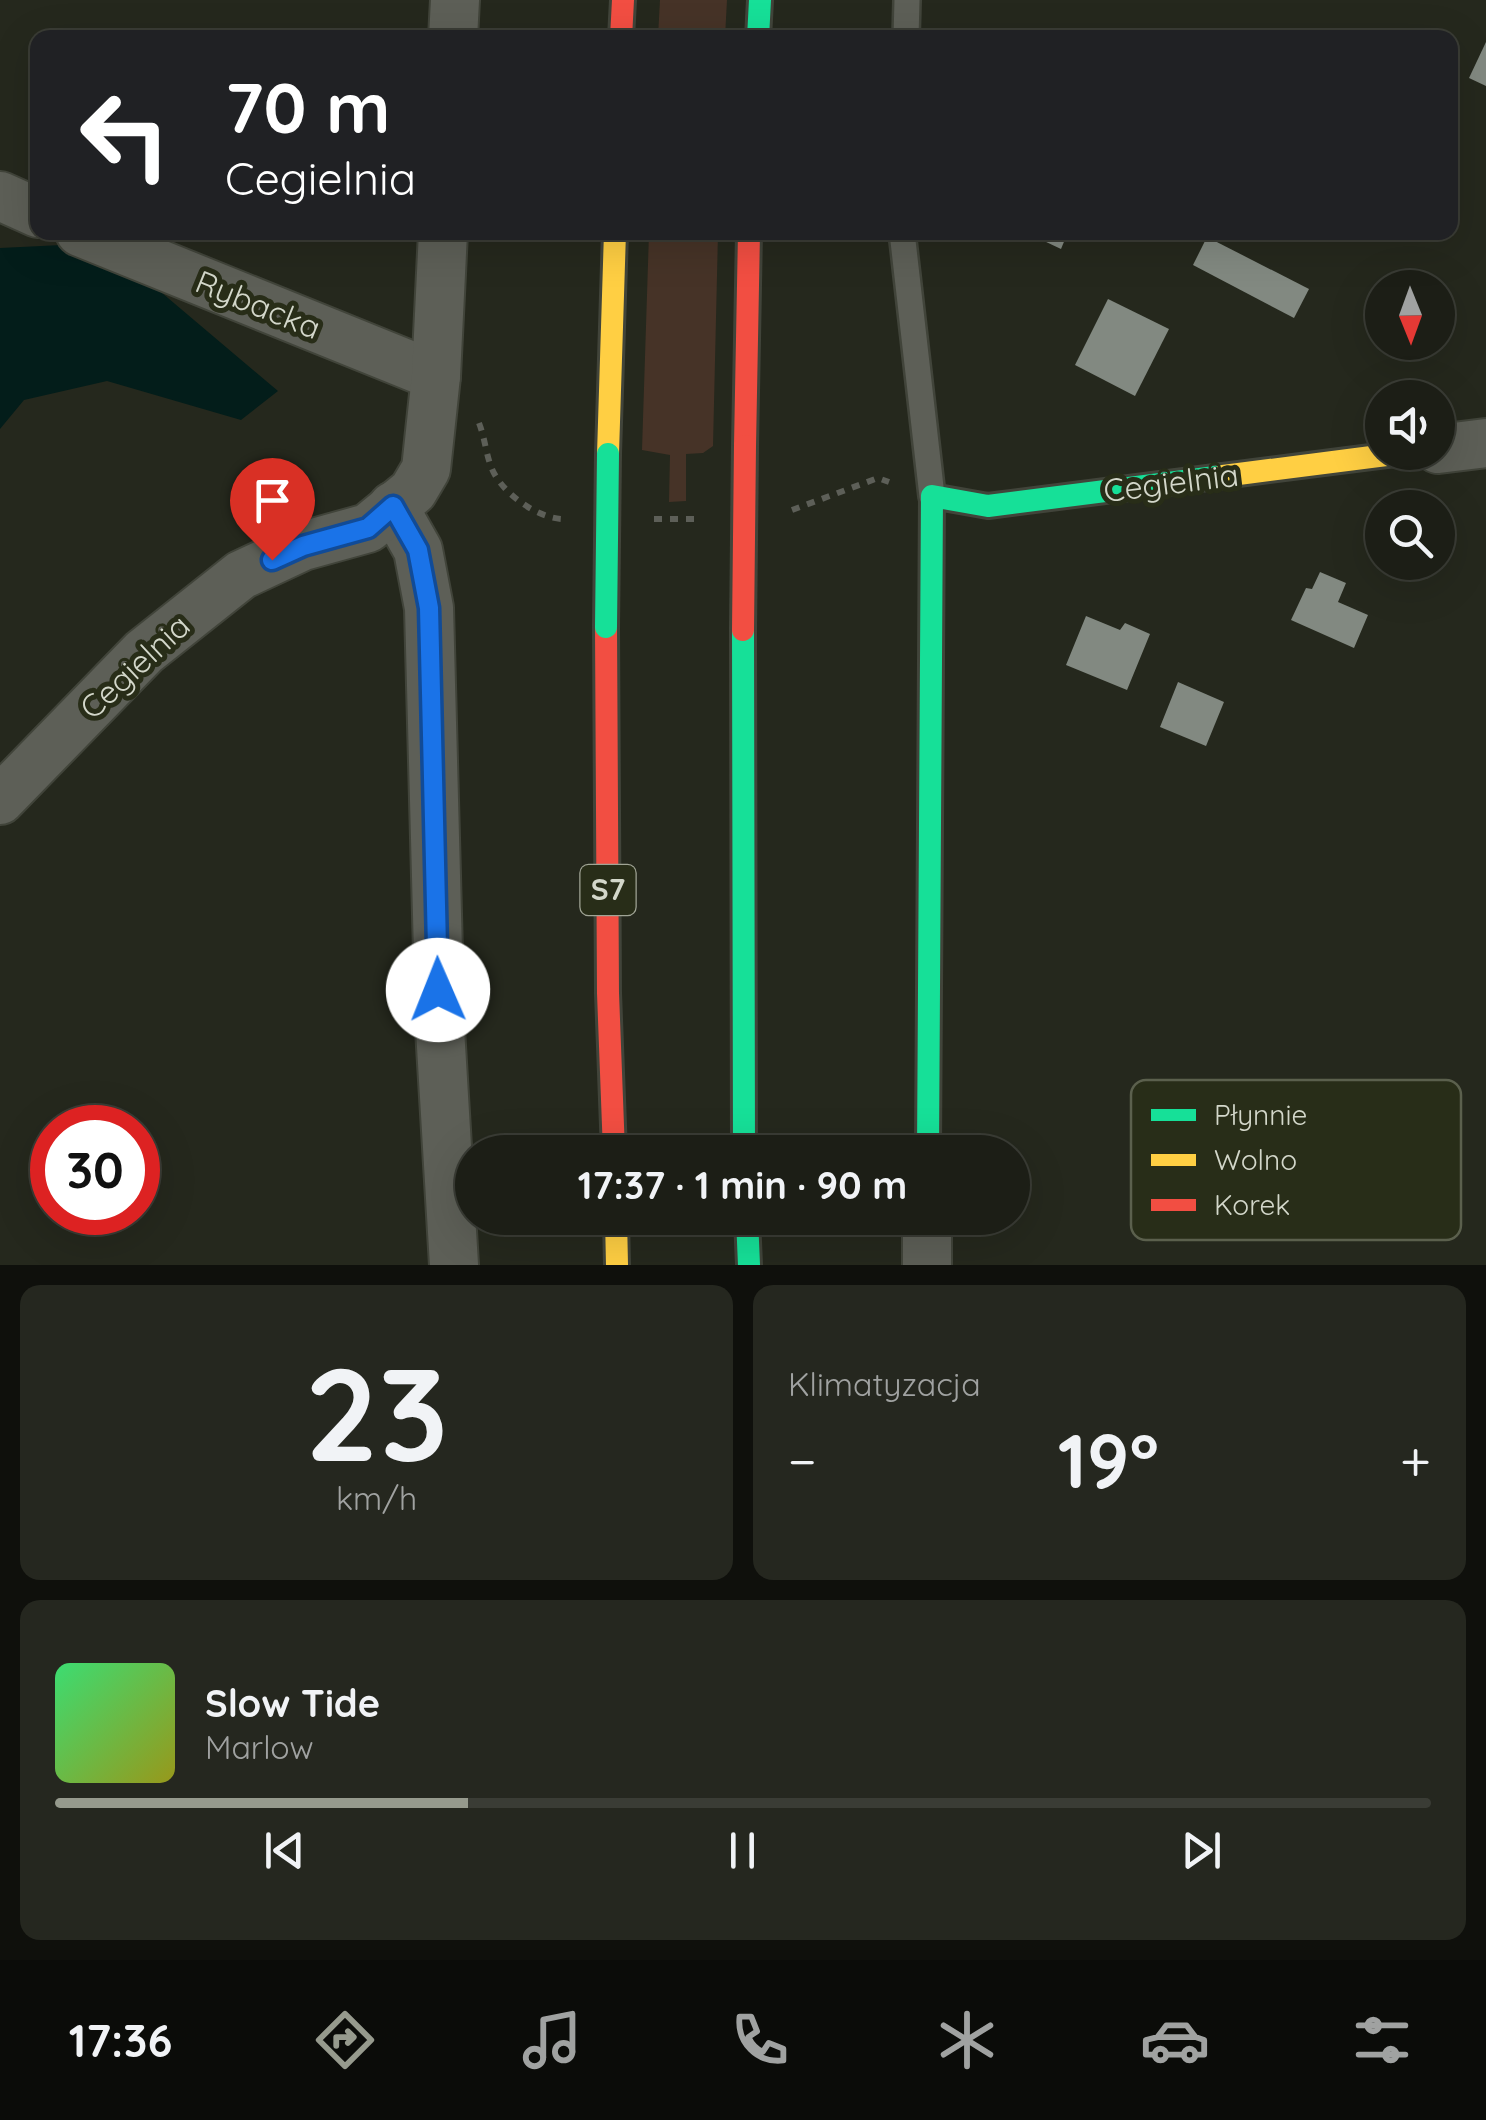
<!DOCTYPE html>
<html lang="pl">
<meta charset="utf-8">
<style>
:root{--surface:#1c1e16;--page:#25271f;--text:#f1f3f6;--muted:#a0a2a1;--line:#3a3c35;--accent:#969a8d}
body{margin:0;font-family:Quicksand,sans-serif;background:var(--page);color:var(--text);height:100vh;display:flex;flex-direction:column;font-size:38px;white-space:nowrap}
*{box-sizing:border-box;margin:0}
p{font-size:32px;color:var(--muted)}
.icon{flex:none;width:55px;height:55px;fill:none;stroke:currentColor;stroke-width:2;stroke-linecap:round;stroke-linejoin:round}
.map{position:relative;height:1265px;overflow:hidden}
.details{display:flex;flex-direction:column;gap:20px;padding:20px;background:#0f100c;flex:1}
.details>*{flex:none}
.top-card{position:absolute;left:30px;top:30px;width:1428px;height:210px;border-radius:20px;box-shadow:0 10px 40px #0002,0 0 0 2px var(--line);background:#202124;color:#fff;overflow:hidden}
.needle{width:65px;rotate:179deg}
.buttons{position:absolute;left:1365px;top:270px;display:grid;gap:20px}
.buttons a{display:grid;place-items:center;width:90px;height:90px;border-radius:50%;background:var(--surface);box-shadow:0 10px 40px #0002,0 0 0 2px var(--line);font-size:50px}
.speed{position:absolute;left:30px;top:1105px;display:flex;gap:20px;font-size:50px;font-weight:700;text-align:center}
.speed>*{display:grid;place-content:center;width:130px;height:130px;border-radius:50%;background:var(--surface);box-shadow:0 10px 40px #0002,0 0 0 2px var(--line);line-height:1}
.speed .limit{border:15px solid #d22;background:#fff;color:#111}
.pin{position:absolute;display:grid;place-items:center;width:85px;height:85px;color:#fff;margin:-102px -42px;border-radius:50% 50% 50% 0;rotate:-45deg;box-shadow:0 0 10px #0007}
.pin .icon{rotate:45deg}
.me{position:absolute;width:110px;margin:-55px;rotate:359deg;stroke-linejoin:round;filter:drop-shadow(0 0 8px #0008)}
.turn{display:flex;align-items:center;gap:35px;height:210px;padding:0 30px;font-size:45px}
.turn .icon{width:130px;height:130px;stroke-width:2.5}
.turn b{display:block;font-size:70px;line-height:85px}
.big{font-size:75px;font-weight:700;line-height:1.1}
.details .widget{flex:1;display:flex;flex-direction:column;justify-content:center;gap:15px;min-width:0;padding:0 35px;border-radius:20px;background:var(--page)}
.details .dial{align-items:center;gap:0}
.dial b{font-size:130px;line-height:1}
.song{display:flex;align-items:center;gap:30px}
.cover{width:120px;height:120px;border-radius:15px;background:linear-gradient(135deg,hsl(140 70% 55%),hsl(60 70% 35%))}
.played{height:10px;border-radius:5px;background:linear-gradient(90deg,var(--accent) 30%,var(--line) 30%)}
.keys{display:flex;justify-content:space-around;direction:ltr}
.heat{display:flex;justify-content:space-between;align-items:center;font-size:55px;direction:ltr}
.details .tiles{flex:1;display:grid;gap:20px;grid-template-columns:1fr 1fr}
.widget:last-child{grid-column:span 2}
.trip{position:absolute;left:455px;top:1135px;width:575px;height:100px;border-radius:50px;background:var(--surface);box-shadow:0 10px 40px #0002,0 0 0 2px var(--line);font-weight:700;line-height:100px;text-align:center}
.tabs{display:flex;height:160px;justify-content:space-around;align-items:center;background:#0b0c09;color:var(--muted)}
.tabs .icon{width:70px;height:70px}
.tabs .active{color:var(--accent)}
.tabs b{font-size:45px;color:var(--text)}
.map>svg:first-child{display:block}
.green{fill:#463327}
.water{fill:#031d1a}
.building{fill:#828981}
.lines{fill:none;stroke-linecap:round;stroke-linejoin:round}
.lane-casing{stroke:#41443a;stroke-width:30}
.street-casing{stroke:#41443a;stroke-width:52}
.fast-casing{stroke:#41443a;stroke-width:28}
.slow-casing{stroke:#41443a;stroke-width:28}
.jam-casing{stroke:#41443a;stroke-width:28}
.path{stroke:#5d5f58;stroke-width:6;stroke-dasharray:8 8;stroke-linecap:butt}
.lane{stroke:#5d5f57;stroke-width:25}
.street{stroke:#5d5f57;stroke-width:48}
.fast{stroke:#16e098;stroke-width:22}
.slow{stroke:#ffcf43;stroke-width:22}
.jam{stroke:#f24e42;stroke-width:22}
.fast-bridge-casing{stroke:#41443a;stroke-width:28;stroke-linecap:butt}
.jam-bridge-casing{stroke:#41443a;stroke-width:28;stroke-linecap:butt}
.fast-bridge{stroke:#16e098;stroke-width:22}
.jam-bridge{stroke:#f24e42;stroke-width:22}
.route-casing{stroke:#114b97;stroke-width:25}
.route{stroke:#1a73e8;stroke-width:18}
.labels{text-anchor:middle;stroke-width:10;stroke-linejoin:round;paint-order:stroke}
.shield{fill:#282d18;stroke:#a0a495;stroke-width:2.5}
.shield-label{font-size:30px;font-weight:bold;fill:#d3d7ca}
.street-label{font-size:32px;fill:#d3d7ca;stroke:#282d18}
.key{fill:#282d18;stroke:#5b604d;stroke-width:2.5}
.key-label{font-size:28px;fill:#d3d7ca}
</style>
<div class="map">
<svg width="1486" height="1265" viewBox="0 0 1486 1265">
<rect width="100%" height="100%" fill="#25281d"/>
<!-- green -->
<g class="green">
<polygon points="660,0 727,0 725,37 658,37"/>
<polygon points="649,233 718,233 713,446 703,453 686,454 686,501 669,502 670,455 642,450"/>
</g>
<!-- water -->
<polygon class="water" points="103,243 278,391 241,420 107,381 24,400 0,429 0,248"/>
<!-- building -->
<g class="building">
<polygon points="1486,42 1486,86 1469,78"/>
<polygon points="1025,232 1068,232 1061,249"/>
<polygon points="1207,237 1309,289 1294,318 1193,265"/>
<polygon points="1108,299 1169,329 1135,396 1075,365"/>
<polygon points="1320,572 1346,583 1338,602 1368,615 1354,648 1291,620 1306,588 1312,589"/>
<polygon points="1086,616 1120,630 1125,623 1150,634 1127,690 1066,665"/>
<polygon points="1178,682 1224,702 1206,746 1160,727"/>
</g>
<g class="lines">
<defs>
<g id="lane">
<polyline points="906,38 907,0"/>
<polyline points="902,232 932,496"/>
</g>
<g id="street">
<polyline points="453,38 455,0"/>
<polyline points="0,196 38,213"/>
<polyline points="80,232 436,376"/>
<polyline points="1438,449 1486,443"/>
<polyline points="393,506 418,550 429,608 440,1029 454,1265"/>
<polyline points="0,800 144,652 241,575 303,546 368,528 413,491 426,469 436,376 443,232"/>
<polyline points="927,1265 927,1218"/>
</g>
<g id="fast">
<polyline points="758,38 760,0"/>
<polyline points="743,630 744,1152"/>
<polyline points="928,1152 932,496 988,506 1223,476"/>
<polyline points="747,1218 749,1265"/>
</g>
<g id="slow">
<polyline points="608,454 615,232"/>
<polyline points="1223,476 1410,452"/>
<polyline points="616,1218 617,1265"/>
</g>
<g id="jam">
<polyline points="621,38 623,0"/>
<polyline points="745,446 749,232"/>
<polyline points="606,627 608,993 614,1152"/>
</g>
</defs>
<!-- lane casing -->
<use href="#lane" class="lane-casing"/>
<!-- street casing -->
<use href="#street" class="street-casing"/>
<!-- fast casing -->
<use href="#fast" class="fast-casing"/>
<!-- slow casing -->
<use href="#slow" class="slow-casing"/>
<!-- jam casing -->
<use href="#jam" class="jam-casing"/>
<!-- path -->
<g class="path">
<path d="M 479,423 C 485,438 486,455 492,469 C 502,493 537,518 562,519"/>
<polyline points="792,510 878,478 889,482"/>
<polyline points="654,519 697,519"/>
</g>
<!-- lane -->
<use href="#lane" class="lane"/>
<!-- street -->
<use href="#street" class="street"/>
<!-- fast -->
<use href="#fast" class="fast"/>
<!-- slow -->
<use href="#slow" class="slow"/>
<!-- jam -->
<use href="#jam" class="jam"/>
<defs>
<polyline id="fast-bridge" points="606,627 608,454"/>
<polyline id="jam-bridge" points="743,630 745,446"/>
</defs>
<!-- fast-bridge casing -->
<use href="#fast-bridge" class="fast-bridge-casing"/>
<!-- jam-bridge casing -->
<use href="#jam-bridge" class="jam-bridge-casing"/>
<!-- fast-bridge -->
<use href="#fast-bridge" class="fast-bridge"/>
<!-- jam-bridge -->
<use href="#jam-bridge" class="jam-bridge"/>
</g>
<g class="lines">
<defs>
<polyline id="route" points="272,560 303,546 368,528 393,506 418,550 429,608 438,990"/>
</defs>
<!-- route casing -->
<use href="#route" class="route-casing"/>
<!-- route -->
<use href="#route" class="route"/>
</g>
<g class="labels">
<!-- shield labels -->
<rect class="shield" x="580.5" y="865" width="55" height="50" rx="8"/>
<g class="shield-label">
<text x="608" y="900">S7</text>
</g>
<!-- street labels -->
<g class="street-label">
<text transform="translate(258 305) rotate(22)" y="11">Rybacka</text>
<text transform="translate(1171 483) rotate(-7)" y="11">Cegielnia</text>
<text transform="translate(135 667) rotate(-43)" y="11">Cegielnia</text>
</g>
</g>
<!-- legend -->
<rect x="1131" y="1080" width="330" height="160" rx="15" class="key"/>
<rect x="1151" y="1109" width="45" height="12" fill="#16e098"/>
<rect x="1151" y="1154" width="45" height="12" fill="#ffcf43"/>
<rect x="1151" y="1199" width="45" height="12" fill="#f24e42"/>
<g class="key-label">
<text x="1214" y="1125">Płynnie</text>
<text x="1214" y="1170">Wolno</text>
<text x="1214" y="1215">Korek</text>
</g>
</svg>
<div class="buttons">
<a><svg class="needle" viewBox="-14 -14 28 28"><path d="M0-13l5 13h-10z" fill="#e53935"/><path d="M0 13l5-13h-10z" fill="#a0a2a1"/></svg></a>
<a><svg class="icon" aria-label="sound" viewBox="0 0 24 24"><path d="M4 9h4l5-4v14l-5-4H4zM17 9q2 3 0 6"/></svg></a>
<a><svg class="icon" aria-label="search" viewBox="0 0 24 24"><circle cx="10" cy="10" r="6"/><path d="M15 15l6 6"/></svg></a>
</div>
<div class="speed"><div class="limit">30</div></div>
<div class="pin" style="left:272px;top:560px;background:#d93025"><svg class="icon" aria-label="arrive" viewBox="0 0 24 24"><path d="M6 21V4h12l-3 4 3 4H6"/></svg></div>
<svg class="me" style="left:438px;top:990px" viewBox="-20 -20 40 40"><circle r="19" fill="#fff"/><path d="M0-13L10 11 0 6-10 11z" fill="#1a73e8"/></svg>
<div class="trip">17:37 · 1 min · 90 m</div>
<div class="top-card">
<div class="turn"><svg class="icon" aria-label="left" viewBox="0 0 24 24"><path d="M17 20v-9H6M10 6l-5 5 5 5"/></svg><div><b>70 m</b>Cegielnia</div></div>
</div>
</div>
<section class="details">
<div class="tiles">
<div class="widget dial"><b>23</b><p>km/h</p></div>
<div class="widget"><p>Klimatyzacja</p>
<div class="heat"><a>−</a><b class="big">19°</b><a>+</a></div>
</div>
<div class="widget">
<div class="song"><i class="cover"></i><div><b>Slow Tide</b><p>Marlow</p></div></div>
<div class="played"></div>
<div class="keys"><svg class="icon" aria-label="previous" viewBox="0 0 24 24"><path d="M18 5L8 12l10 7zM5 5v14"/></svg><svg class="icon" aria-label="pause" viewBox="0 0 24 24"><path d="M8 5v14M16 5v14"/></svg><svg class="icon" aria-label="next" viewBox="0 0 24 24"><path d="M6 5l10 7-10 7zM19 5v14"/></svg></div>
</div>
</div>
</section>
<nav class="tabs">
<b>17:36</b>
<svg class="icon active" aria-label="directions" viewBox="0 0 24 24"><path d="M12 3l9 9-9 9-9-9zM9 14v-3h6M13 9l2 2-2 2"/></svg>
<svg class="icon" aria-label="music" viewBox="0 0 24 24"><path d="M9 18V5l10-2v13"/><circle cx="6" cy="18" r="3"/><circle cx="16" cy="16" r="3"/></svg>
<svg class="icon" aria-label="phone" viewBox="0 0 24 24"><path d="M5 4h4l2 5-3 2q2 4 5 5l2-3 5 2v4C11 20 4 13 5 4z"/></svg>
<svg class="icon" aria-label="climate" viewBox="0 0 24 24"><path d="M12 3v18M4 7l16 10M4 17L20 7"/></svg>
<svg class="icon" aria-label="car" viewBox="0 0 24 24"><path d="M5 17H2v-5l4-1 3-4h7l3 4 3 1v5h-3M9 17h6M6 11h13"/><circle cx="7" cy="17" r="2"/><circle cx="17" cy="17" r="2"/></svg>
<svg class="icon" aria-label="filters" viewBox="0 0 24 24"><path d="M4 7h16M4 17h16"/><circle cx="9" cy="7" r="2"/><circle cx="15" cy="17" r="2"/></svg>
</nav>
